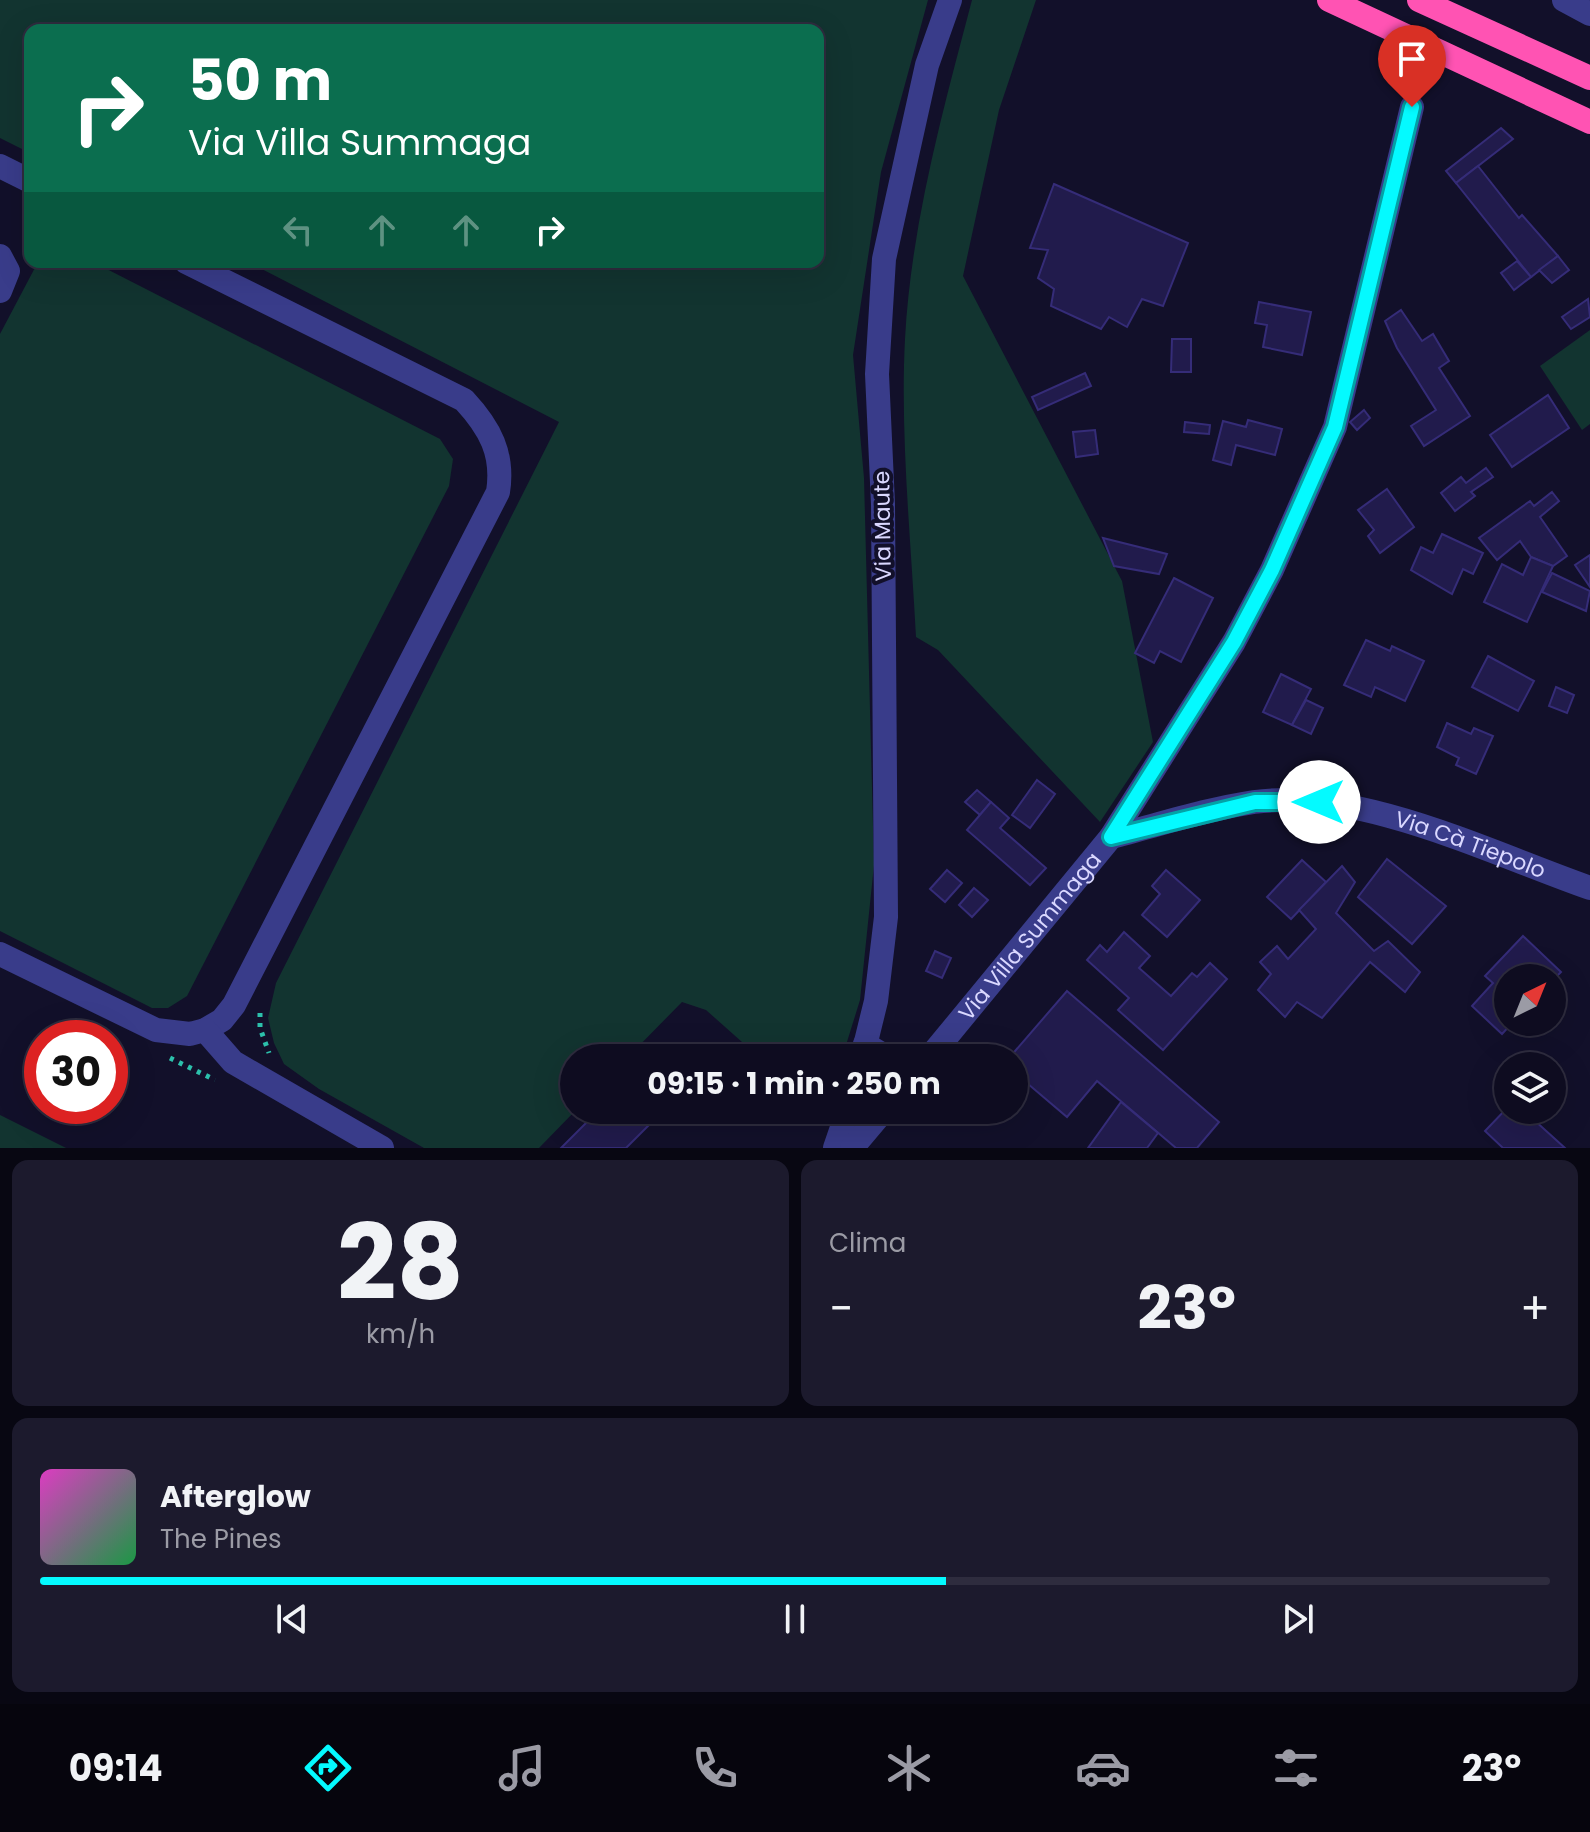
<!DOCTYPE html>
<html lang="it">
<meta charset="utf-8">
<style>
:root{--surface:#0e0c20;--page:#1c1a2d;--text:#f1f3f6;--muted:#9b9ba5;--line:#2e2c3e;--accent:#04faff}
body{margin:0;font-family:Poppins,sans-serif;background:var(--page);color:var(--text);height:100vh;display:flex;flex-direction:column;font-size:30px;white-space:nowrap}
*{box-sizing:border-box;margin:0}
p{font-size:26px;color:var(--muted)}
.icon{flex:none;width:44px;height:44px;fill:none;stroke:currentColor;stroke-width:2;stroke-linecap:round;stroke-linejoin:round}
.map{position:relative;height:1148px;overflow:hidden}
.side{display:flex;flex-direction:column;gap:12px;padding:12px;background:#080712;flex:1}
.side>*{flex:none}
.top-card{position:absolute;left:24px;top:24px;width:800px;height:244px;border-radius:16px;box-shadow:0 8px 32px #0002,0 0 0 2px var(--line);background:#0b6e4f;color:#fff;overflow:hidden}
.needle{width:52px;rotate:43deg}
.tools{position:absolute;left:1494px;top:964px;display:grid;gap:16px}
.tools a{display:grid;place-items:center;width:72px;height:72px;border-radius:50%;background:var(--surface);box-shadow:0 8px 32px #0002,0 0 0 2px var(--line);font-size:40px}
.speed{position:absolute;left:24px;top:1020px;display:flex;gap:16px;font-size:40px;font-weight:700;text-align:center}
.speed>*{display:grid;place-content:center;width:104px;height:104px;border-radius:50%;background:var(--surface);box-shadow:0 8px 32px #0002,0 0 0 2px var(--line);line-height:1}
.speed .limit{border:12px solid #d22;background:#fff;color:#111}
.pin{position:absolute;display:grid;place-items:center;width:68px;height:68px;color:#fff;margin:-82px -34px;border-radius:50% 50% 50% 0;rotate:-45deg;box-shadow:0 0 8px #0007}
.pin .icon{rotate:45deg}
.me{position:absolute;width:88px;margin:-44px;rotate:270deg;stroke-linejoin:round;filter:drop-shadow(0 0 6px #0008)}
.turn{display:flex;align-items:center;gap:28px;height:168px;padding:0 32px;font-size:36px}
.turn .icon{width:104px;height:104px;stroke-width:2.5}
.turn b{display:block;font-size:56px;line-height:68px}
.lanes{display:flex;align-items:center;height:76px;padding:0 32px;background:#0003;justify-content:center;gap:40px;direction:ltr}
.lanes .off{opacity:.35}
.big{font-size:60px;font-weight:700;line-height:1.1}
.side .tile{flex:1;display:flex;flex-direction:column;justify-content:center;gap:12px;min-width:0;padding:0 28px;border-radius:16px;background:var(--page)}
.side .dial{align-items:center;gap:0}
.dial b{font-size:104px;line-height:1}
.song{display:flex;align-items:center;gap:24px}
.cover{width:96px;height:96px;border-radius:12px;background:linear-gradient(135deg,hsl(310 70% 55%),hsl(140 70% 35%))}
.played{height:8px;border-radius:4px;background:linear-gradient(90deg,var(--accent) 60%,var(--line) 60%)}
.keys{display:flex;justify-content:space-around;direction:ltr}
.heat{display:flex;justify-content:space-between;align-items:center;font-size:44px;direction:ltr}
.side .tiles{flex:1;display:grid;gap:12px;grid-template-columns:1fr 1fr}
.tile:last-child{grid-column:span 2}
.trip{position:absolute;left:560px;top:1044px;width:468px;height:80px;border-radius:40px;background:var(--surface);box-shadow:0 8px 32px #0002,0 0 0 2px var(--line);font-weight:700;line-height:80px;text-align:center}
.menu{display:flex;height:128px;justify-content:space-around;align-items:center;background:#06050d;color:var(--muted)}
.menu .icon{width:56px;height:56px}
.menu .on{color:var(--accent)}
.menu b{font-size:36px;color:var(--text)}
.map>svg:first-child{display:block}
.green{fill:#123430}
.building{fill:#211b4c;stroke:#352c78;stroke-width:2}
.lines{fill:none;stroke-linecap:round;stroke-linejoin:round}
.path{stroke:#2cc0ab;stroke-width:5;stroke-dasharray:4 6;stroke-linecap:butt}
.minor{stroke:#393c8a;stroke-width:24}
.highway{stroke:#ff53b3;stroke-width:24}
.route-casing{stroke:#03a2a6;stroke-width:20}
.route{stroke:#04faff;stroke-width:14}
.labels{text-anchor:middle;stroke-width:8;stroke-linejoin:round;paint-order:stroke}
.street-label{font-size:22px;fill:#dad8ff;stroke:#12102a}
</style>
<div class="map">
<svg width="1590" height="1148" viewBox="0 0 1590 1148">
<rect width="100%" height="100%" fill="#12102a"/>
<!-- green -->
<g class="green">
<polygon points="0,0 928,0 881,172 853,355 864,478 874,865 860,1000 842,1058 760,1058 706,1010 682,1002 627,1058 574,1058 576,1110 539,1148 424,1148 319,1089 284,1064 274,1043 268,1018 276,983 559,422 248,262 818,262 818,30 30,30 30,153 0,138"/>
<path d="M 972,0 L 1036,0 L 999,110 L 963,276 L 1122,581 L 1153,742 L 1100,822 L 938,650 L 916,637 C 911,541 900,434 905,339 C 911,225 943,110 972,0 Z"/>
<polygon points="38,262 93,262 440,439 453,459 449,486 187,996 168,1008 152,1008 0,931 0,334"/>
<polygon points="1590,330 1590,424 1582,430 1540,366"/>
<polygon points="0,1115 66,1148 0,1148"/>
</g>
<!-- building -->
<g class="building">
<polygon points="1501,128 1513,139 1456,183 1446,171"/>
<polygon points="1478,166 1519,218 1522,215 1558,256 1531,277 1456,183"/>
<polygon points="1054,184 1188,243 1163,306 1142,299 1127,327 1109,317 1101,329 1051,306 1054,289 1038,278 1048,250 1030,248"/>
<polygon points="1558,256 1569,270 1552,283 1539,270"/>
<polygon points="1517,261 1531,277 1514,290 1501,273"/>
<polygon points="1588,299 1590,317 1571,329 1562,317"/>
<polygon points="1259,302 1311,312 1302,355 1263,347 1267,325 1255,323"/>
<polygon points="1401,310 1422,341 1433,334 1449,361 1439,368 1470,416 1424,446 1411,426 1436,410 1397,348 1385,321"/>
<polygon points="1172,339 1191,339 1191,372 1171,372"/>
<polygon points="1085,373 1091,386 1038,410 1032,397"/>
<polygon points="1548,395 1569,428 1512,467 1490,435"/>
<polygon points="1364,410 1370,418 1357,430 1350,422"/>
<polygon points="1248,420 1282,429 1275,455 1236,445 1231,465 1213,460 1223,421 1246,427"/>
<polygon points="1185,422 1210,425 1209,434 1184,432"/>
<polygon points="1095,430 1098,454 1076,457 1073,432"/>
<polygon points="1486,468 1493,477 1471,492 1475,496 1455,511 1441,493 1461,477 1466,483"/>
<polygon points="1387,489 1414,527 1380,553 1368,536 1374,530 1358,510"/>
<polygon points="1552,492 1559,501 1540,517 1567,556 1553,566 1531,557 1520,541 1497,560 1479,538 1530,501 1534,506"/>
<polygon points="1442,534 1483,553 1473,574 1463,569 1452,594 1411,570 1421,547 1433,553"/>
<polygon points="1103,538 1167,554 1159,574 1114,566"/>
<polygon points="1590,555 1590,587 1575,565"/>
<polygon points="1531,557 1553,566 1527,622 1484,602 1502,564 1523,575"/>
<polygon points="1552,573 1590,591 1586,611 1542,592"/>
<polygon points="1174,578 1213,598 1181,662 1160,651 1154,663 1135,653"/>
<polygon points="1366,640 1390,651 1392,646 1424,661 1405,701 1375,687 1371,697 1344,685"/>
<polygon points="1488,656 1534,681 1518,711 1472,687"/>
<polygon points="1281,674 1311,689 1292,725 1263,712"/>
<polygon points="1556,687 1574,695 1567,713 1549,706"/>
<polygon points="1306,700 1323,708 1311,734 1292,725"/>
<polygon points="1447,723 1471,734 1474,728 1493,736 1476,774 1456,765 1459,758 1437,747"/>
<polygon points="1037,780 1055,794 1030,828 1012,815"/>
<polygon points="977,790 991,802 980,815 965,802"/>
<polygon points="991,802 1009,818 1000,828 1046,868 1030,885 967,830"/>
<polygon points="1387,859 1446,906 1412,944 1358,897"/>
<polygon points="1302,860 1326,882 1291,919 1267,897"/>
<polygon points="1342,866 1355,882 1336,913 1374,951 1388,941 1420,972 1405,992 1370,962 1322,1018 1297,1002 1285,1017 1258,990 1271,974 1260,962 1277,946 1288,959 1316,929 1299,910"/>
<polygon points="947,870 962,883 945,902 930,889"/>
<polygon points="1166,870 1200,900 1167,937 1142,915 1160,894 1152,886"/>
<polygon points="974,888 988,900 972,917 959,905"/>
<polygon points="1124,932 1150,956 1139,968 1171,996 1192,973 1197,977 1210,963 1227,979 1163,1050 1118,1010 1129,998 1087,960 1100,945 1107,952"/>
<polygon points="1523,936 1561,972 1552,981 1552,978 1508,978 1508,1022 1513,1022 1502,1034 1472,1006 1493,983 1485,976"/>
<polygon points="935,951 951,958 942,978 926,971"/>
<polygon points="1067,991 1219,1122 1197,1148 1176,1148 1097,1081 1067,1117 1014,1072 1014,1058 1009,1058"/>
<polygon points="663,1045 676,1058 650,1058"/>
<polygon points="1121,1102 1158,1133 1147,1148 1088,1148"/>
<polygon points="1507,1108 1523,1110 1565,1148 1503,1148 1485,1131"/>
<polygon points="599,1110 664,1110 626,1148 561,1148"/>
</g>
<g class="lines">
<!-- path -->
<g class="path">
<polyline points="260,1013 260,1028 269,1053"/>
<polyline points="170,1058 215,1080"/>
</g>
<!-- minor -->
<g class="minor">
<polyline points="1564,0 1590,14"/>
<polyline points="0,166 30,181"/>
<polyline points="0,256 8,271 0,291"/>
<path d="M 186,262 L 464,400 C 490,428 504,454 498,492 L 234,1005 L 222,1020 L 205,1030"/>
<path id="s1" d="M 1111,837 C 1158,825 1207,809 1254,802 C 1361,788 1490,853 1590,888"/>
<polyline points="0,954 156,1030 190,1034 205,1030 233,1062 382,1148"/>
<polyline points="865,1044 888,1058"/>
<polyline points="862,1058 876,1001 886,917 883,504 877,374 884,259 927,65 950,0"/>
<path id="s2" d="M 929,1058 L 1111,837 L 1234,642 L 1272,570 L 1335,427 L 1412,107"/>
<polyline points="835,1148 848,1110"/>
<polyline points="852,1148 884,1110"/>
</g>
<!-- highway -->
<g class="highway">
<polyline points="1329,0 1590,122"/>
<polyline points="1419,0 1590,78"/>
</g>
</g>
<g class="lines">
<defs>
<polyline id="route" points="1319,802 1255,802 1111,837 1234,642 1272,570 1335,427 1412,107"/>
</defs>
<!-- route casing -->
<use href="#route" class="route-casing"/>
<!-- route -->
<use href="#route" class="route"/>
</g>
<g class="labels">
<!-- street labels -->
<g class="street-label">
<text transform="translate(882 526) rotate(-91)" y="8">Via Maute</text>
<text dy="8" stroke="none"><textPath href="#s1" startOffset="370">Via Cà Tiepolo</textPath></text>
<text dy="8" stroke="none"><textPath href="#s2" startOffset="158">Via Villa Summaga</textPath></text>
</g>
</g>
</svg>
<div class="tools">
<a><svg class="needle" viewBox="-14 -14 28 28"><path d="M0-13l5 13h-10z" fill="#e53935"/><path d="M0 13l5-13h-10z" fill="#9b9ba5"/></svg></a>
<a><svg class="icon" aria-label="layers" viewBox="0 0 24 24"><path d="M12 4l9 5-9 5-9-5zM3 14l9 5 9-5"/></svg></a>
</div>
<div class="speed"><div class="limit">30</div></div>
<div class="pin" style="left:1412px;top:107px;background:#d93025"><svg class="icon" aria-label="arrive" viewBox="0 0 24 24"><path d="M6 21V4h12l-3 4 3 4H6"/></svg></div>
<svg class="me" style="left:1319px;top:802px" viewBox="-20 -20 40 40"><circle r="19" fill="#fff"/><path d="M0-13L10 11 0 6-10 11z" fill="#04faff"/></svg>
<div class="trip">09:15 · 1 min · 250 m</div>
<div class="top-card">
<div class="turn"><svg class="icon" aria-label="right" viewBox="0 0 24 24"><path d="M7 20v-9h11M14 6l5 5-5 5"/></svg><div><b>50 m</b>Via Villa Summaga</div></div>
<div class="lanes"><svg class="icon off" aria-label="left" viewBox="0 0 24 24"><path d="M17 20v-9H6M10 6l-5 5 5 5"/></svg><svg class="icon off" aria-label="ahead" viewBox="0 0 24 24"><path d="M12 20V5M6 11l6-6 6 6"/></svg><svg class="icon off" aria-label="ahead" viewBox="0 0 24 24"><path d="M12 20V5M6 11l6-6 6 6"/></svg><svg class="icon" aria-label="right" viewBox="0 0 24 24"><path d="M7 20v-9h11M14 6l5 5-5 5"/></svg></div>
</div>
</div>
<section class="side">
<div class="tiles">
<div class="tile dial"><b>28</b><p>km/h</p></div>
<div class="tile"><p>Clima</p>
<div class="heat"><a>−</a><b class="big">23°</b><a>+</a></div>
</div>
<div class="tile">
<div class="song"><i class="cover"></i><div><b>Afterglow</b><p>The Pines</p></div></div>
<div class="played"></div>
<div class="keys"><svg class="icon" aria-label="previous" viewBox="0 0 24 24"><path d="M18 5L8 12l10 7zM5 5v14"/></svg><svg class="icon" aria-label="pause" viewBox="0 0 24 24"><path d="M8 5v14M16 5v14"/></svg><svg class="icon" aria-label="next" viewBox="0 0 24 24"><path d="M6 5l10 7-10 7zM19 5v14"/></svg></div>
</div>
</div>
</section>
<nav class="menu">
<b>09:14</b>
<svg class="icon on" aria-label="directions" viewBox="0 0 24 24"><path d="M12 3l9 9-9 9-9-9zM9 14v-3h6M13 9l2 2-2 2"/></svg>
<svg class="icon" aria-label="music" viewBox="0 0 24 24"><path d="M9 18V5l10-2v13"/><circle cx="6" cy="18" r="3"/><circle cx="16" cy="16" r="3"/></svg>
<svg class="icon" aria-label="phone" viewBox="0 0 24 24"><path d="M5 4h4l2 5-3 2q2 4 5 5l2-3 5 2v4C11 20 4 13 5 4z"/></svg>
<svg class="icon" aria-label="climate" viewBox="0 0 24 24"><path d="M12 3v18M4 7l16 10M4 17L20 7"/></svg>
<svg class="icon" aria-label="car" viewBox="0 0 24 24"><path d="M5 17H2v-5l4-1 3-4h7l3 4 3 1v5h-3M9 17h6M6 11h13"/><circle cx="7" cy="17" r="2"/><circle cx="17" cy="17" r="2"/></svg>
<svg class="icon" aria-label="filters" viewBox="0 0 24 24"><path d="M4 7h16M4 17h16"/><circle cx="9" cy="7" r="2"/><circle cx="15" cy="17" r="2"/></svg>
<b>23°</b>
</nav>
